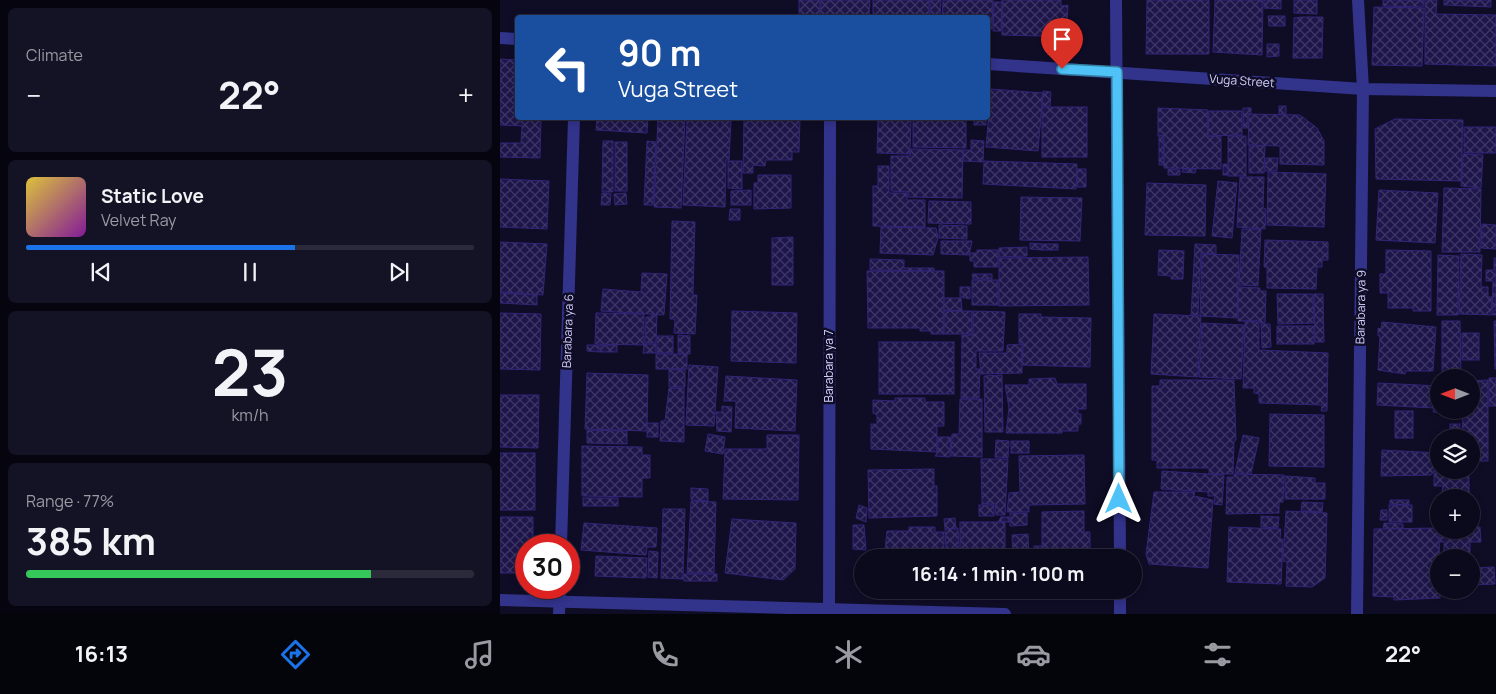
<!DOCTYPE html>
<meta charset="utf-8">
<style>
:root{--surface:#0b091c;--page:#141225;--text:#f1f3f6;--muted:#9a9aa3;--line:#2b2a3b;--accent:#1a73e8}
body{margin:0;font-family:Manrope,sans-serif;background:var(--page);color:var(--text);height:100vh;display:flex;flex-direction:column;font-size:19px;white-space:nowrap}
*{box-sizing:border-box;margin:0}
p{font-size:16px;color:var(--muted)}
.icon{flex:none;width:28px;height:28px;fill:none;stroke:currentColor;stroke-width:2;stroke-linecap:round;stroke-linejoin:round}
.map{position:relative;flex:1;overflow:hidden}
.panel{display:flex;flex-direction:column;gap:8px;padding:8px;background:#06050f;width:500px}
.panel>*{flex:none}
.banner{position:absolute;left:15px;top:15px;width:475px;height:105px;border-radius:5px;box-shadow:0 2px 8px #0003,0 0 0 1px var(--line);background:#1a4fa0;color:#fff;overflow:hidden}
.needle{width:32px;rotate:270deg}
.buttons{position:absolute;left:930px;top:369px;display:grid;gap:10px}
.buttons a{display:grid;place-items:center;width:50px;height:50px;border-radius:50%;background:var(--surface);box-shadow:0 2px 8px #0003,0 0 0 1px var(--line);font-size:25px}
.speed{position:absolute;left:15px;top:534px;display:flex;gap:10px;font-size:25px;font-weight:700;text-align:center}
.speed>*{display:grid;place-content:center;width:65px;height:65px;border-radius:50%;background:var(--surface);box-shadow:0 2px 8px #0003,0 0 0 1px var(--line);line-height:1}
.speed .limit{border:8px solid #d22;background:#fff;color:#111}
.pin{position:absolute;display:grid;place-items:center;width:42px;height:42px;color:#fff;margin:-51px -21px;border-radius:50% 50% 50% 0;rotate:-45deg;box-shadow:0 0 5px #0007}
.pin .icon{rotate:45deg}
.me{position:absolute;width:55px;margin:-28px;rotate:0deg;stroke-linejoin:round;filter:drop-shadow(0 0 4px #0008)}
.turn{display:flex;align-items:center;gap:18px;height:105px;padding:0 20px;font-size:22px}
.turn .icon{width:65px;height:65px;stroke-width:2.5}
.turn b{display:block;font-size:35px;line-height:42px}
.big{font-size:38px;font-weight:700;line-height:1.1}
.panel .widget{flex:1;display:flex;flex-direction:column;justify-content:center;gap:8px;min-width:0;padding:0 18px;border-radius:8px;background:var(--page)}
.panel .dial{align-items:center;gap:0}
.dial b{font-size:65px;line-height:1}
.song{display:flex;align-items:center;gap:15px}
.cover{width:60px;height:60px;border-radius:8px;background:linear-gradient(135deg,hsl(50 70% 55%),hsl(290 70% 35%))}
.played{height:5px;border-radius:2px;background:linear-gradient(90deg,var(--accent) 60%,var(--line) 60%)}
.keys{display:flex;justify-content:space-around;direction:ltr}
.heat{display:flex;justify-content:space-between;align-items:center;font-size:28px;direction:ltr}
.charge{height:8px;border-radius:4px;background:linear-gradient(90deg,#34c759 77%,var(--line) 0)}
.trip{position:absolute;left:354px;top:549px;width:288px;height:50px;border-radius:25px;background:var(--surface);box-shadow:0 2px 8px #0003,0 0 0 1px var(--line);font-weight:700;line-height:50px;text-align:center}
.menu{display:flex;height:80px;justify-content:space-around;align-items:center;background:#04040b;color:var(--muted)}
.menu .icon{width:35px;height:35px}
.menu .selected{color:var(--accent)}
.menu b{font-size:22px;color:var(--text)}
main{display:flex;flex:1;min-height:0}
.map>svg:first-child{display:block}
.building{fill:url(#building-cross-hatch);stroke:#322578}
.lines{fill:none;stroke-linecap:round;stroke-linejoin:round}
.minor{stroke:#32338b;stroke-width:12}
.route-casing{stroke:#337fa1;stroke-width:12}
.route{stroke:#4fc3f7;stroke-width:9}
.labels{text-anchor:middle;stroke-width:5;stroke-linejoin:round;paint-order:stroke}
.street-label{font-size:12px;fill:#d5d2ff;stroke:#0f0c26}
</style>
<main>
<section class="panel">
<div class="widget"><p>Climate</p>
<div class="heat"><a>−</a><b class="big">22°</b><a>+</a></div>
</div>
<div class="widget">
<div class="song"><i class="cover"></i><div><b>Static Love</b><p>Velvet Ray</p></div></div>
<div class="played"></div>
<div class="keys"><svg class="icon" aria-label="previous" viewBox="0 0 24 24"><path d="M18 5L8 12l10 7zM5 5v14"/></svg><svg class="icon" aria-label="pause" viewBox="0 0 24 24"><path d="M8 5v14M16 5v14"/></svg><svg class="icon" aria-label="next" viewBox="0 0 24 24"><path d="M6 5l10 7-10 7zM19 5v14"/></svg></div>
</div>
<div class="widget dial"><b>23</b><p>km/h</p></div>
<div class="widget"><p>Range · 77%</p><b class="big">385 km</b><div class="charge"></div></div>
</section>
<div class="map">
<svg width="996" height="614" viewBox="0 0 996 614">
<defs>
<pattern id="building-cross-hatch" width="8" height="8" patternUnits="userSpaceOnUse" patternTransform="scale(1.25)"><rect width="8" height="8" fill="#1e164a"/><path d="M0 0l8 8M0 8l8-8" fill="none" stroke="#3e3765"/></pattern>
</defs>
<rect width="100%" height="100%" fill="#0f0c26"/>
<!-- building -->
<g class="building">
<rect x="299" y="0" width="21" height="18"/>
<polygon points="321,0 370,0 369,18 320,18"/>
<rect x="373" y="0" width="56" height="18"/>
<polygon points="430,0 441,0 440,18 430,18"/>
<polygon points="443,0 493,0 492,29 488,29 488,18 442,18"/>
<polygon points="502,0 561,0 561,6 568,5 567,25 546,41 541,36 502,35"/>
<polygon points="647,0 709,0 709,54 646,54"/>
<polygon points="715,0 763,0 762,55 713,52"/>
<polygon points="764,0 781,0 781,9 764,8"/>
<polygon points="794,0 817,0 817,14 794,13"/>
<polygon points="883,0 924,0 923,7 883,6"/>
<polygon points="925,0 937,0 936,14 996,15 996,66 925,64"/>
<polygon points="944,0 991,0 991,7 944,5"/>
<polygon points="494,2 502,2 501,31 493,31"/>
<polygon points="874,7 924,8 922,66 872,65"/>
<polygon points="768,16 785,16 785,26 769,26"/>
<polygon points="802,17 823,17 822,58 793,58 794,18"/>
<polygon points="767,44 779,44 779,56 767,57"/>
<polygon points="0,59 18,60 18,118 54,118 41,119 40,158 0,157 0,143 21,143 22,126 0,125"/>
<polygon points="491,89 543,93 538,151 486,147"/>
<polygon points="543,91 551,92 550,106 542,106"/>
<rect x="779" y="106" width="7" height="8"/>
<rect x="542" y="107" width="45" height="50"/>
<polygon points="658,108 708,110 708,136 721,136 721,169 664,168 664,136 658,136"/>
<polygon points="743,108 751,108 751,114 748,114 748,128 743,128"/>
<polygon points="709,111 742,111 742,135 708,136"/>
<polygon points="749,114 800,115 817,128 824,141 824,165 780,164 780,146 748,145"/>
<polygon points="97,118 148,118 147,133 96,130"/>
<polygon points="158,118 185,118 181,208 154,207"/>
<polygon points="244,118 300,118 299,152 292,152 292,160 266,160 265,166 253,165 253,173 243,173"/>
<polygon points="378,118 411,118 410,154 377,153"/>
<polygon points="413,118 466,118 466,148 413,147"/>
<rect x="474" y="118" width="12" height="7"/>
<polygon points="187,119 231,121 229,160 226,160 225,207 183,205"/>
<polygon points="895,119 963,120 961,181 876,179 875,129"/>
<rect x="964" y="127" width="32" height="26"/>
<polygon points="659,136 663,136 664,165 659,165"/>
<rect x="728" y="136" width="18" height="40"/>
<polygon points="471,140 484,141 483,162 463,161 463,150 471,150"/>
<polygon points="103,141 113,141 113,192 102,192"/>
<polygon points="147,141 156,142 153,205 144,205"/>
<rect x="115" y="142" width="12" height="49"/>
<polygon points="749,146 765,146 764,173 749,173"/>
<polygon points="411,149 463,150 462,198 408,197 408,192 391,191 391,156 410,156"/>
<polygon points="963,154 983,155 981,188 961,186"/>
<polygon points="766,158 778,158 777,171 765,171"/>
<polygon points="228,161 242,161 242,189 228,188"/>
<polygon points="484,161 577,164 576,189 483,184"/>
<rect x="723" y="164" width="5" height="11"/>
<polygon points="378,166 389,166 389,193 407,193 407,200 425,200 425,227 373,226 373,186 378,186"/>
<rect x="577" y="169" width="9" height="18"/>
<polygon points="668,169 680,170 680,175 668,175"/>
<polygon points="683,169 696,169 695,173 682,172"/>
<polygon points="768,172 826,174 824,227 767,225"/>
<polygon points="258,175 291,175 291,208 254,209 254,183 258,183"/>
<polygon points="740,177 764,177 763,208 766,209 765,229 737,227"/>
<polygon points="0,179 49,181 47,229 0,227"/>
<polygon points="718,181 737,183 732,238 712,236"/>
<polygon points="647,183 706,185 705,236 645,235"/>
<polygon points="944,188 981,189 980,252 942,252"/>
<polygon points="251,190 251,205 231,205 231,191"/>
<polygon points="879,190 938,193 935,243 876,240"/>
<polygon points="102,193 111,194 110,205 101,205"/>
<polygon points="126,193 127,204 115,205 114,194"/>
<polygon points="521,197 582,198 580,241 520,240"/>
<polygon points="429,201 471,202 471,224 428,223"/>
<polygon points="230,209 240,209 240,220 229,220"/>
<polygon points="172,221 195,222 193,295 197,295 195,334 174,333 175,319 170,319"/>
<polygon points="982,224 996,225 996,249 981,248"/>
<polygon points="439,225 467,226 467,239 439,238"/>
<polygon points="381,227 436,228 438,238 433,255 380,253"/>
<polygon points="742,229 761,229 758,286 739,285"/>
<polygon points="293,237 293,285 272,285 272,238"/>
<polygon points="765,240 828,242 828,260 822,260 822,267 817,267 816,289 767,288 767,267 764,267"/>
<polygon points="441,241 472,241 469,255 441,254"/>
<polygon points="0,242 47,244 43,295 0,292"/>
<polygon points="530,243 542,244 542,250 530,249"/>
<rect x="542" y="244" width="16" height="6"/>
<polygon points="695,244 716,245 716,254 701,253 698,315 691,315"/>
<polygon points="527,247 527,256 499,257 499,248"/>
<polygon points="477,250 498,250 498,267 474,267 474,261 470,261 470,253 477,253"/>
<polygon points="659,250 684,251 683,279 671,279 671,276 658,275"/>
<polygon points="886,250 931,251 931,311 913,311 913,308 888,308 888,293 880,293 880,274 886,274"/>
<polygon points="702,254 739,255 737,318 700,316"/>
<polygon points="961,254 982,255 981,287 988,287 988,297 992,297 991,313 996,313 996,315 959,314"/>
<polygon points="938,255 959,256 958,315 937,315"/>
<polygon points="588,257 589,305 499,306 499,258"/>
<polygon points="994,258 996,258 996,311 992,311 993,281 986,281 986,270 994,270"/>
<polygon points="370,259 404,260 404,268 434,268 434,271 370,270"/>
<polygon points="367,271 444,271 444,334 431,334 431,331 420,331 420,328 368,328"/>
<polygon points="142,273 167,274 164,315 101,311 103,289 141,292"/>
<polygon points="472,274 492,274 492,279 473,279"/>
<rect x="472" y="280" width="26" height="25"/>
<polygon points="460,287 470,287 470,299 460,297"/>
<polygon points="738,287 760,288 760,291 766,291 765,323 760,323 760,321 738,321"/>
<polygon points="0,293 37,295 37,305 0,303"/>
<polygon points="777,294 813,294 814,323 778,324"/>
<polygon points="814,294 823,294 824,342 815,342"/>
<polygon points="444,298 461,298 462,311 444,310"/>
<polygon points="232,311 297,313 296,363 231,361"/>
<rect x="444" y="311" width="28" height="23"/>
<polygon points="473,311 505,312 503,351 476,351 476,369 480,369 479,398 461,398 462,335 473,335"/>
<polygon points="0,313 41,314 40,370 0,369"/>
<polygon points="96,313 144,314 144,345 95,344"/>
<polygon points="519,314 541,314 541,317 591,318 590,367 522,365 523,343 519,343"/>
<polygon points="654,314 701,316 698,377 651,374"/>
<polygon points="151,315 157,315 156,343 145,343 146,317 151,317"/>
<polygon points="745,321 759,322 759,350 828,353 827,411 821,411 822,405 759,403 759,394 754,393 754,388 743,388"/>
<polygon points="942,321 960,321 961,378 942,378"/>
<polygon points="994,321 996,321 996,369 995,369"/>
<polygon points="882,322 936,327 933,371 906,371 905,374 878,370 880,336 878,336 878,328 881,329"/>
<polygon points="702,323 744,325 741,379 699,377"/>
<polygon points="761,324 770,324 771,347 762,348"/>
<rect x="777" y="326" width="37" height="18"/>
<rect x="962" y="333" width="17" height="27"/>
<polygon points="178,335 190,336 190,354 178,353"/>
<rect x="157" y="336" width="16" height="17"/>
<rect x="379" y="342" width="75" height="52"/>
<polygon points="144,344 156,344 156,353 143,353"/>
<polygon points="522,344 522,373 481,374 479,353 507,353 507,345"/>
<polygon points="87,345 99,345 99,352 87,351"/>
<rect x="100" y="345" width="17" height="7"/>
<rect x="156" y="354" width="31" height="15"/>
<polygon points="189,365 218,367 214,426 186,425"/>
<polygon points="169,369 185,370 185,387 169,387"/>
<polygon points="87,373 148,375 147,431 85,429"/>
<polygon points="502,375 503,432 485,432 484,376"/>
<polygon points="226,376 297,380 295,431 235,428 236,401 224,401"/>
<polygon points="555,378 557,384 586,384 586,409 578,409 578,414 581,414 581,424 578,424 578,431 562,431 562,433 506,433 509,408 505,385 529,385 529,379"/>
<rect x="989" y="378" width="7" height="28"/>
<polygon points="660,380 734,380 736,440 734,442 733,474 709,474 709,468 657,468 657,460 652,460 652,386 660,386"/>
<polygon points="988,380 988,461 971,461 971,438 962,438 963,410 971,410 971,381"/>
<polygon points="878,383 939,386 939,410 954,410 954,413 933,412 934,408 877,405"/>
<polygon points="169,388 184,388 184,442 160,441 161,421 165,421"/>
<polygon points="0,395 39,395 38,448 0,447"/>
<polygon points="395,398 425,398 425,402 444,402 444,426 437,426 437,452 371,449 371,424 377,424 377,415 373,413 373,400 395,401"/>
<polygon points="460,399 482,399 482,457 451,456 452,434 459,434"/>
<polygon points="222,406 232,407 231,432 217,431 216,412 222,412"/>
<rect x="895" y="411" width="18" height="27"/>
<polygon points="770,414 824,415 824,467 769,466"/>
<rect x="147" y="423" width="11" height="14"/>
<rect x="950" y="424" width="10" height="14"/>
<polygon points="87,430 127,431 127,444 87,443"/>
<polygon points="208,434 225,437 223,454 205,451"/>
<polygon points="267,435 299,435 298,500 223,499 225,449 267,449"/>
<polygon points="743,435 759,438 751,474 735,473"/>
<polygon points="438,437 451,437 450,457 435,456 437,453"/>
<polygon points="496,440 509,441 508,458 495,457"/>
<rect x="511" y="441" width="18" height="12"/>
<polygon points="82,446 142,447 142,455 150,455 150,478 142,478 142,497 82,496"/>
<polygon points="882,450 939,453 939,465 931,475 881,476"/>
<rect x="0" y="453" width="35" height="57"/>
<polygon points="584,455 585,504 529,505 529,512 507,512 509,493 520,492 519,456"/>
<polygon points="481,459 508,459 505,515 496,515 495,504 482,504"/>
<polygon points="937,467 939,470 969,470 969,498 941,498 943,486 934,486 934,471 937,471"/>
<polygon points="434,469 434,486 437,486 437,516 369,518 368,470"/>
<polygon points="662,471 724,475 722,505 714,504 715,496 708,496 708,492 661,489"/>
<polygon points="734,474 784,475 783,502 779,502 779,513 726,514 727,477 734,477"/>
<polygon points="785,476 815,478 815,483 825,483 825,499 785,499"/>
<polygon points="191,488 208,489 208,501 191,500"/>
<polygon points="654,492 695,492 694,496 713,500 708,568 649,564 646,554"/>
<rect x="83" y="498" width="35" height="8"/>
<polygon points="890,500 909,500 909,505 890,504"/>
<polygon points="191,501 216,502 214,573 187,573"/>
<polygon points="802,502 823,503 822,512 801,511"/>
<polygon points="359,505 367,508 366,522 356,518"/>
<rect x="479" y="505" width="15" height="11"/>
<rect x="889" y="505" width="23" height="17"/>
<polygon points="163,509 185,509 183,579 161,578"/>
<polygon points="881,510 887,510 887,520 880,520"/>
<polygon points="584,511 584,532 590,532 590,558 542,558 542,512"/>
<polygon points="786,511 827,513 825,578 812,587 786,586 787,562 783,561"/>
<polygon points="510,513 527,513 527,525 510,526"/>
<polygon points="761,516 779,517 778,528 761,527"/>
<polygon points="0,517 33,517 33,545 26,545 26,573 0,573"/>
<polygon points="501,517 509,517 509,522 498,522"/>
<polygon points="455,518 456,528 445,529 444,519"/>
<polygon points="232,519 296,523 295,569 283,580 225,573"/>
<rect x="460" y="522" width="45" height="36"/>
<polygon points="84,523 157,528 156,547 147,547 146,555 81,550"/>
<polygon points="884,523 903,524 903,529 883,528"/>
<polygon points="353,525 364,525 366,550 353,549"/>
<polygon points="409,527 435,527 435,532 444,532 444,558 373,558 373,550 385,550 387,531 409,531"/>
<polygon points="729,527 781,529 780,539 783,539 781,584 727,582"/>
<polygon points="971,527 980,527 981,542 970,542 970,558 944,558 944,542 940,542 940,530 971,530"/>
<polygon points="458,528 459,549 446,549 445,529"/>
<polygon points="939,528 940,598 894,600 894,597 873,596 874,529"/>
<polygon points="528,534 529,558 513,558 512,535"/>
<rect x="534" y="546" width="8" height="12"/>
<polygon points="149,551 158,552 157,578 148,577"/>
<polygon points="96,556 147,558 146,578 95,576"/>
<polygon points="994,567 995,584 971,585 971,568"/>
<rect x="184" y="574" width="33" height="7"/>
</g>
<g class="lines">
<!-- minor -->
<g class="minor">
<polyline points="616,0 620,558"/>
<polyline points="0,38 18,39"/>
<polyline points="488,64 863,89 996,91"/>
<polyline points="61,545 74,118"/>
<polyline points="620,590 620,614"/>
<polyline points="0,600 505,614"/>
<polyline points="59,614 60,588"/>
<polyline points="329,614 330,118"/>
<polyline points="857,614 863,89 858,0"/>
</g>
</g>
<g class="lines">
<defs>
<polyline id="route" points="562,69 617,72 619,499"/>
</defs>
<!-- route casing -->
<use href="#route" class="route-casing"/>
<!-- route -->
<use href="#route" class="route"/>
</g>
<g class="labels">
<!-- street labels -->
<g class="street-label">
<text transform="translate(742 81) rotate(4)" y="4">Vuga Street</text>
<text transform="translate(861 307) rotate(-89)" y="4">Barabara ya 9</text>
<text transform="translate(68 331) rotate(-88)" y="4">Barabara ya 6</text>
<text transform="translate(329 366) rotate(-90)" y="4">Barabara ya 7</text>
</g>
</g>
</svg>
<div class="buttons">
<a><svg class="needle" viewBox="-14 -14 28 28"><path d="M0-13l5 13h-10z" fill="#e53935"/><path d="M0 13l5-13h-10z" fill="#9a9aa3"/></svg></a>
<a><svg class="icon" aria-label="layers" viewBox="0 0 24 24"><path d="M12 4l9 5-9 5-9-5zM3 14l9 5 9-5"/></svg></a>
<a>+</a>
<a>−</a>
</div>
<div class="speed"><div class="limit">30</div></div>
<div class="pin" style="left:562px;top:69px;background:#d93025"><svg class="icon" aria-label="arrive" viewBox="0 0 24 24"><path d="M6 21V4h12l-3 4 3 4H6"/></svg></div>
<svg class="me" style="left:619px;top:499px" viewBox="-20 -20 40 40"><path d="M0-17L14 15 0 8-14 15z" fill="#4fc3f7" stroke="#fff" stroke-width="4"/></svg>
<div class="trip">16:14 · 1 min · 100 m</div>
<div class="banner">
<div class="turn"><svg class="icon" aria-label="left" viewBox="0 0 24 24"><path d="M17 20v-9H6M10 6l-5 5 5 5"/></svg><div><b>90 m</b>Vuga Street</div></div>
</div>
</div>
</main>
<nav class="menu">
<b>16:13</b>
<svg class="icon selected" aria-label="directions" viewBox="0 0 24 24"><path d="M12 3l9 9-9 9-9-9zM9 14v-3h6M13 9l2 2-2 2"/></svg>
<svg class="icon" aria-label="music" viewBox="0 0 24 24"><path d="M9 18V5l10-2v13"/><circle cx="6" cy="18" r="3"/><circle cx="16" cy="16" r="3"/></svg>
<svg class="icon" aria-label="phone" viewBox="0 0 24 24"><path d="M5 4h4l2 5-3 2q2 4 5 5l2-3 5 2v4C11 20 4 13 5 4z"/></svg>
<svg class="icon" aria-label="climate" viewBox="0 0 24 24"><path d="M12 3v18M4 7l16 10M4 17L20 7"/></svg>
<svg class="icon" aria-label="car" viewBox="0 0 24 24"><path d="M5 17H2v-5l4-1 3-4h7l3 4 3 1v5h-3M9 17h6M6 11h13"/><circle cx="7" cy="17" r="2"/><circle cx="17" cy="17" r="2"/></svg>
<svg class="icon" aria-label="filters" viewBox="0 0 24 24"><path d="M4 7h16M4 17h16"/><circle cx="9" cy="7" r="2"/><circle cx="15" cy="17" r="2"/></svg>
<b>22°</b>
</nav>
